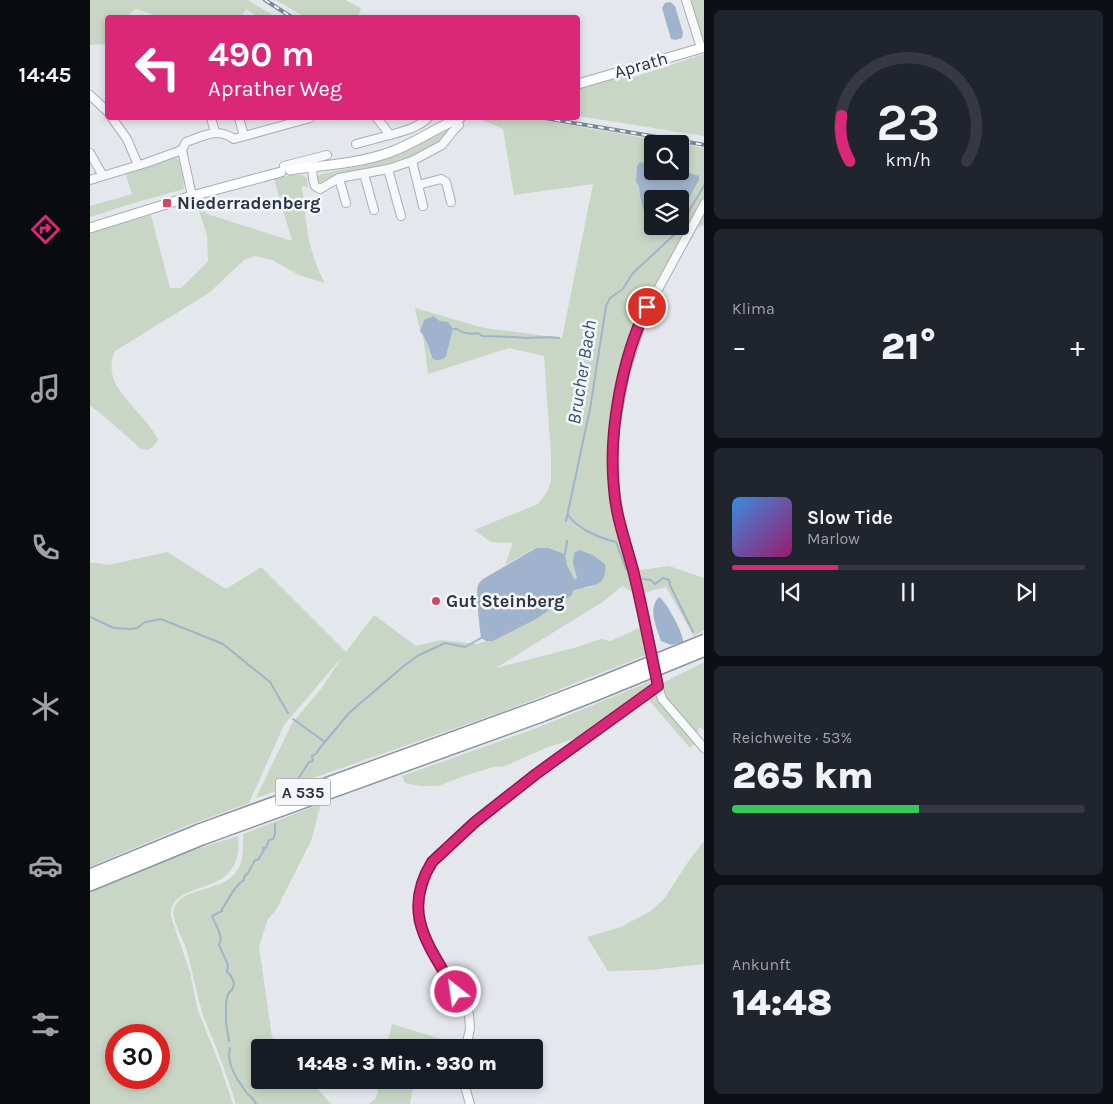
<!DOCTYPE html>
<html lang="de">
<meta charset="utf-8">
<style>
:root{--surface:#171b24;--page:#20242c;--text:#f1f3f6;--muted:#9ea1a6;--line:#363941;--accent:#db2777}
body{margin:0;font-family:Karla,sans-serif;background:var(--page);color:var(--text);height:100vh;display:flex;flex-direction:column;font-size:19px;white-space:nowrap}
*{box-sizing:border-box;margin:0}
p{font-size:16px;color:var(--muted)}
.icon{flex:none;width:28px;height:28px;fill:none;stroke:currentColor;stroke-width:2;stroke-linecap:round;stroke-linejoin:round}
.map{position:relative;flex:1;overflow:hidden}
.details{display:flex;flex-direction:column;gap:10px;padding:10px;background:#0d0f14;width:409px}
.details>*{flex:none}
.hud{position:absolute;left:15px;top:15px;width:475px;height:105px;border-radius:5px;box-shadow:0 2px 8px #0003;background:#db2777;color:#fff;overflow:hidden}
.controls{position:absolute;left:554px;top:135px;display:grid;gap:10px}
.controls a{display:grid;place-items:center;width:45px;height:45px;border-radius:5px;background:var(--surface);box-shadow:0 2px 8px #0003;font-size:25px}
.speed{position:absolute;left:15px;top:1024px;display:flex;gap:10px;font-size:25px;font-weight:700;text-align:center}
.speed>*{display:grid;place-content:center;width:65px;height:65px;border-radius:50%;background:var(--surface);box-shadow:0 2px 8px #0003;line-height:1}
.speed .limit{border:8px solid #d22;background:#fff;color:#111}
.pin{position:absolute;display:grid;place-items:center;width:42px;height:42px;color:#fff;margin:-21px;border:2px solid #fff;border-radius:50%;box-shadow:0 1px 5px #0007}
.me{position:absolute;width:55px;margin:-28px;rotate:330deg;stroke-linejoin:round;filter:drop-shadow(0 0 4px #0008)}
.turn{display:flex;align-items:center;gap:18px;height:105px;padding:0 20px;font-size:22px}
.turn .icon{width:65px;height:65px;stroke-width:2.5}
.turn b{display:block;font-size:35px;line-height:42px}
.big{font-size:38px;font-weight:800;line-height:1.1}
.details .widget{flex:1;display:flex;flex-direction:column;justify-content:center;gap:8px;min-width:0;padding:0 18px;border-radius:8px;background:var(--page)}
.details .dial{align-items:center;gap:0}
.dial svg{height:130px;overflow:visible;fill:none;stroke:var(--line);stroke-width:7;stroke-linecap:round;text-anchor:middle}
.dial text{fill:var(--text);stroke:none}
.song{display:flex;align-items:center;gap:15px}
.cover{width:60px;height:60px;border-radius:8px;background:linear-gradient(135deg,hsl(210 70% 55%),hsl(320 70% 35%))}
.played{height:5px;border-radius:2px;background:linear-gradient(90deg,var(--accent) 30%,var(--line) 30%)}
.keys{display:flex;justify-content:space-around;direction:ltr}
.heat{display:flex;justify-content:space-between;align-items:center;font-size:28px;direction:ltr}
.charge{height:8px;border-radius:4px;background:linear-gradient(90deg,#34c759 53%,var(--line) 0)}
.trip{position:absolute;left:161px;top:1039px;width:292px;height:50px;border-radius:5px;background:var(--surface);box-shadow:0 2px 8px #0003;font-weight:800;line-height:50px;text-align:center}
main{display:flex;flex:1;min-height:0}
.menu{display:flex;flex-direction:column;width:90px;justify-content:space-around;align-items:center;background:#090b0e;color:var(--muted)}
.menu .icon{width:35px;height:35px}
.menu .current{color:var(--accent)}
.menu b{font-size:22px;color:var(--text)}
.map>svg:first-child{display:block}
.green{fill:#c9d6c5;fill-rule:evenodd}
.water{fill:#9fb4cc}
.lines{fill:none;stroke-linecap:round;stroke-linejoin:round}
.stream{stroke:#9fb4cc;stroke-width:2}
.minor-casing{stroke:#a9aeb7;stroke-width:10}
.major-casing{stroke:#a3abb8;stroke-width:11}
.highway-casing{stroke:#8b94a3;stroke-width:14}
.minor{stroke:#f7f8fa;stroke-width:8}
.major{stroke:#fff;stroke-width:9}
.highway{stroke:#fff;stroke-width:11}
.rail-casing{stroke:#7d8696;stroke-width:4}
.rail{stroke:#f4f6f9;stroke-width:2;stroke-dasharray:5.5;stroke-linecap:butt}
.highway-bridge-casing{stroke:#8b94a3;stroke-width:14;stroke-linecap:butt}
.highway-bridge{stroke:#fff;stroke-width:11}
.route-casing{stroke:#8e194d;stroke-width:12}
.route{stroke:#db2777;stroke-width:9}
.poi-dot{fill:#d1495b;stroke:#f4f6f9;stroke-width:2}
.labels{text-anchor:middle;stroke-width:5;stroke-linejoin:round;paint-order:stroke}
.shield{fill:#f4f6f9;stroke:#676e7b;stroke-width:1}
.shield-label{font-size:16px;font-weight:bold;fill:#2b3445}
.street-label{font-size:18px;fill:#2b3445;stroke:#f4f6f9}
.poi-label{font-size:18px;font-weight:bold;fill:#2b3445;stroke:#f4f6f9;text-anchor:start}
.water-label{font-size:19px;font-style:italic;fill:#34527a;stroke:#f4f6f9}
</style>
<main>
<nav class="menu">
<b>14:45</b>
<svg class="icon current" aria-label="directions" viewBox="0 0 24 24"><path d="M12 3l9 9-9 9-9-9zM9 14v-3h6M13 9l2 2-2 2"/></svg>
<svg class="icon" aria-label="music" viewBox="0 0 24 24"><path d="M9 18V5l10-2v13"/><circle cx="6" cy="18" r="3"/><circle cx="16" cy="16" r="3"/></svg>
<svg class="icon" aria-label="phone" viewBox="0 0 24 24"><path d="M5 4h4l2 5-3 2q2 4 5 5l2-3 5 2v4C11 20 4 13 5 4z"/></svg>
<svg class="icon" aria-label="climate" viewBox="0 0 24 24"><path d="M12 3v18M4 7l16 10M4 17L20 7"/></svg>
<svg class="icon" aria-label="car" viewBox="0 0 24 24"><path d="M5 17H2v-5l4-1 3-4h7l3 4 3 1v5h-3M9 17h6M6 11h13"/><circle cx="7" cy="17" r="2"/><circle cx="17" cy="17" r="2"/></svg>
<svg class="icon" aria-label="filters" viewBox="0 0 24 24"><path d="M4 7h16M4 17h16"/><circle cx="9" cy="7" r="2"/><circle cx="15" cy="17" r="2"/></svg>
</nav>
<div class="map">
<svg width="615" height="1104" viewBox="0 0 615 1104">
<rect width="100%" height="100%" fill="#e4e7ec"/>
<!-- green -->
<g class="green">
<polygon points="0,0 158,0 186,17 168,17 156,9 150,18 66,17 62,14 46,9 35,17 18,18 17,40 15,44 0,45"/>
<polygon points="186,0 255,0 271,8 268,17 215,17"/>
<polygon points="598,0 614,0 614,39 611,39"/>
<polygon points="614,54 614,136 488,116 488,89 542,73 544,77"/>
<path d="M 397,118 L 439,118 L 590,144 L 562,144 L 562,164 L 550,162 C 549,185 549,207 562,226 L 579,232 L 584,226 L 590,226 L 590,215 L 609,180 L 590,171 L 590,144 L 614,148 L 614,225 L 608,227 L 577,279 L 577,262 L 547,320 L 527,392 L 520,439 L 520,489 L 539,564 L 542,592 L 532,586 L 514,601 L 406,668 L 487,647 L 511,639 L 521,641 L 551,627 L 556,655 L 420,709 L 166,798 L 202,723 L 231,689 L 252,657 L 194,725 L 159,803 L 96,826 L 0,867 L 0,562 L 19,565 L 77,552 L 136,589 L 171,567 L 256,652 L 284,615 L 326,646 L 351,640 L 387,644 L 396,641 L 403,641 L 483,591 L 491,588 L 503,587 L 483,564 L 487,578 L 483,579 L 477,565 L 475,554 L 445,548 L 415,565 L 423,543 L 401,542 L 384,530 L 448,504 L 457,492 L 461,481 L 461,455 L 454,356 L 419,348 L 338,374 L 333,335 L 338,344 L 340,356 L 356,357 L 363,329 L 342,316 L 334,321 L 330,331 L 325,308 L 394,328 L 472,338 L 503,184 L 424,195 L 413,129 L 392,120 Z"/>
<polygon points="358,128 356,137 320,157 282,168 255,172 231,185 228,183 227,178 230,174 280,164 318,150"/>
<polygon points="81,158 87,158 91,164 94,189 47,202 0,217 0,206 42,194 35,172 57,167"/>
<path d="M 201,175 L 212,175 L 217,178 L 218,188 L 212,185 C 216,221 217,251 235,283 L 209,275 L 182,260 L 164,256 L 154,260 L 119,293 L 25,351 C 8,387 55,410 68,440 L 63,447 L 57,450 L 50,448 L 8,411 L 0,406 L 0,233 L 61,215 L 80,288 L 91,288 L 118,262 L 117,235 L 106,202 L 117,214 L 202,241 L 184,179 Z"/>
<polygon points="579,566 614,578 614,630 604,636 576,587 553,593 547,567 551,570"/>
<polygon points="614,662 614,730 609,727 605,743 600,748 557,698 496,735 458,747 415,766 403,767 374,776 348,786 330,786 315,783 312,776 447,728 564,680 571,684"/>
<path d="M 231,804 L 221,841 L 186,910 L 178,919 L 169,946 L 182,1037 L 191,1047 L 170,1048 L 170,1080 L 220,1080 L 241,1104 L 146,1104 C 140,1085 133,1066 126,1047 C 121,1034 114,1021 111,1008 C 105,988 102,968 96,948 C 93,939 81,919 84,909 C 92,882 146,897 152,857 C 154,849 153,841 153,834 Z"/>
<path d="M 148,836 C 155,903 78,875 81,917 L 100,972 L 107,1008 L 131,1068 L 143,1104 L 0,1104 L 0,892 L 87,855 ZM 26,1035 L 69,1035 L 69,1078 L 26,1078 Z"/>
<polygon points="614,841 614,964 561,970 518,971 497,937 531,927 561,911 574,899 598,862"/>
<polygon points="302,1024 374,1046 374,1048 297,1048"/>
<polygon points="290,1080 327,1080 324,1082 320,1104 279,1104 286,1098"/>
</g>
<!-- water -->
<g class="water">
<polygon points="580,2 585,6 593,33 592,38 586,40 581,39 572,8 575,3"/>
<path d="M 550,162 L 562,164 L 562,171 L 596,172 L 609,176 L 609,180 L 590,215 L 590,199 L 562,199 L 562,225 C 552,214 551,200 549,186 L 546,182 L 547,166 Z"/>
<path d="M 343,316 L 350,321 L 358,322 L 363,329 L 356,357 C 342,365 341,356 338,345 C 336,340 333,335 330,331 L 334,320 Z"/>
<path d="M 446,548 L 458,548 L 475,554 L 477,565 L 484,579 L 487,578 L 483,564 L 484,553 L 489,550 L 503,555 L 515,564 C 518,589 500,584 483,591 L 482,595 L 444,620 L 403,641 L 396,641 L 391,638 C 390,628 385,592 388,585 C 389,583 391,581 393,579 Z"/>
<path d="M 569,597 C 576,601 594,634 593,642 L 581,645 L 571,641 C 567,628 557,609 569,597 Z"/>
</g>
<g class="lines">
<!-- stream -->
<g class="stream">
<path d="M 363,329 L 367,329 C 374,334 380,335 388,333 L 392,336 C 407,336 422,337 436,338 C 448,338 456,336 469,338"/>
<path d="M 478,515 C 488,529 509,538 526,542 L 536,569"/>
<polyline points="476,521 500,409 516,306 520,298 533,289 542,274 586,233 615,184"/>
<polyline points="475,554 477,541"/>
<polyline points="553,579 561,580 565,584 573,578 579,580 580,585 603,632"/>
<polyline points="0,617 24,628 40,629 47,628 55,622 71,619 133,644 180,682 198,713"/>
<polyline points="203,719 235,742"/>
<polyline points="207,781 219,762 223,761 222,756 227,753 229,749 259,713 315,665 329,655 355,643 375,647 391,638"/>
<path d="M 139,1041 L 136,1023 L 136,1003 L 138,994 L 143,988 L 144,983 L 141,976 L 137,972 L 138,965 L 129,945 C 134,936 125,924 122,916 L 132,911 L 132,909 C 139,899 144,886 154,880 L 154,877 L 158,873 L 165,860 L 168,860 L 174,850 L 173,848 L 176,848 L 179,840 L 183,839 L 185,834 L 185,824"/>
<path d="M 140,1048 C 136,1064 147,1079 156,1092 C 160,1097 163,1097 166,1104"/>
</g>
<defs>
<g id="minor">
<polyline points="596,0 611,48"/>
<polyline points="0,95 18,112"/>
<polyline points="22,118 37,139 48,165"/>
<polyline points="121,118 125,132"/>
<polyline points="149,118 154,136"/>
<path d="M 287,118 L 300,135 C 314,131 327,128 338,118"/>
<polyline points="266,144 300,135"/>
<path d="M 92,150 L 96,142 C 114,136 126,127 144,139 L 220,118"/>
<polyline points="92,150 102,196"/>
<polyline points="0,153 13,176"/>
<polyline points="322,161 328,185 351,179 356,182 361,202"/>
<polyline points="194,166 237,155"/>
<polyline points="222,167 223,179 225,186 230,189 249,178 298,169 322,161 352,145 364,130 369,125"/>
<polyline points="298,169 311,216"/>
<polyline points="274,174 284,210"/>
<polyline points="249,178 256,203"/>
<polyline points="0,180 56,163 92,150"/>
<polyline points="328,185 333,206"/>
<polyline points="615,203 553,317 535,373 525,427 523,462 525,501 545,576 568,686 572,699 615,749"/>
<path d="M 376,1048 L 380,1028 L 379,1015 L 337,942 L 328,920 L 328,905 L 335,877 L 342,861 L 348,855 C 417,794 492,739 568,686"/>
<polyline points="373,1080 380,1104"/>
</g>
<g id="major">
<polyline points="488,84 615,47"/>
<path d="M 200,170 C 233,165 266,164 298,153 C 324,144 345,128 370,118"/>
<polyline points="0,228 102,196 191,172"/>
</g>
<g id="highway">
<polyline points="0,875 109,830 450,706 502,686"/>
<polyline points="0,885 112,839 454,715 505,695"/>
</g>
</defs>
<!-- minor casing -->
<use href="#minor" class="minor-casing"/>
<!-- major casing -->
<use href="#major" class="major-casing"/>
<!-- highway casing -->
<use href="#highway" class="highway-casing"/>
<!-- minor -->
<use href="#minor" class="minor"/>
<!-- major -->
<use href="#major" class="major"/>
<!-- highway -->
<use href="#highway" class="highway"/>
<defs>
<g id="rail">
<polyline points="175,0 203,18"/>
<polyline points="454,118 615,145"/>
</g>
</defs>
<!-- rail casing -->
<use href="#rail" class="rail-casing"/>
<!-- rail -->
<use href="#rail" class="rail"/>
<defs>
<g id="highway-bridge">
<polyline points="502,686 615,640"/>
<polyline points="505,695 615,650"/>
</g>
</defs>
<!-- highway-bridge casing -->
<use href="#highway-bridge" class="highway-bridge-casing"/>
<!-- highway-bridge -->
<use href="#highway-bridge" class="highway-bridge"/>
</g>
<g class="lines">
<defs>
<path id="route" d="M 366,992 C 340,947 310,914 342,862 L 385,822 L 446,774 L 568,686 C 560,649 553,611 544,574 C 537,546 526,518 524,489 C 518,432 532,358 557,307"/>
</defs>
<!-- route casing -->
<use href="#route" class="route-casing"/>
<!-- route -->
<use href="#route" class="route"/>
</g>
<!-- markers -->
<g class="poi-dot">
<rect x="72" y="198" width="10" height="10" rx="2.5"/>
<circle cx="346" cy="601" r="5"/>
</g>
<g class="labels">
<!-- shield labels -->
<rect class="shield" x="185.5" y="778.5" width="55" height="27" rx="4"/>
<g class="shield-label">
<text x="213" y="798">A 535</text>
</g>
<!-- street labels -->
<g class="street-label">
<text transform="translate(551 65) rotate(-16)" y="6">Aprath</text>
</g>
<!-- poi labels -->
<g class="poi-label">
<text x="87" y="209">Niederradenberg</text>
<text x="356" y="607">Gut Steinberg</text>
</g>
<!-- water labels -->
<g class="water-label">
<text transform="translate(491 372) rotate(-81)" y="7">Brucher Bach</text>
</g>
</g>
</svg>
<div class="controls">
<a><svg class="icon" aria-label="search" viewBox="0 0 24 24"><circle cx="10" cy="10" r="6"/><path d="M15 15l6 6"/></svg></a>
<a><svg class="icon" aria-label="layers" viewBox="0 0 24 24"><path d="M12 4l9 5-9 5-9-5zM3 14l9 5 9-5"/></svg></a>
</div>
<div class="speed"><div class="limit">30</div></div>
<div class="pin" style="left:557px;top:307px;background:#d93025"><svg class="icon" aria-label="arrive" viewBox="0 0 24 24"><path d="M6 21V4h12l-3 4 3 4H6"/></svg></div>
<svg class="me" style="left:366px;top:992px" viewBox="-20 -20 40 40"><circle r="17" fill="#db2777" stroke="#fff" stroke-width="3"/><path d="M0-11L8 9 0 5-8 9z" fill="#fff"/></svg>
<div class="trip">14:48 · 3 Min. · 930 m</div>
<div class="hud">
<div class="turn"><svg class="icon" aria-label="left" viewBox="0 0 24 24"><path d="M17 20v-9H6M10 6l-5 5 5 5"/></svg><div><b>490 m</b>Aprather Weg</div></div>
</div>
</div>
<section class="details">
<div class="widget dial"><svg viewBox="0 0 100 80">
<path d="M14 69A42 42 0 1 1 86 69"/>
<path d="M14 69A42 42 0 0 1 9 41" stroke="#db2777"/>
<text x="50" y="56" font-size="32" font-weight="700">23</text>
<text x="50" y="72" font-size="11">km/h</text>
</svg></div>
<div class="widget"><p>Klima</p>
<div class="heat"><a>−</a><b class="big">21°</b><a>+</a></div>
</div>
<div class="widget">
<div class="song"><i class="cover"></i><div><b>Slow Tide</b><p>Marlow</p></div></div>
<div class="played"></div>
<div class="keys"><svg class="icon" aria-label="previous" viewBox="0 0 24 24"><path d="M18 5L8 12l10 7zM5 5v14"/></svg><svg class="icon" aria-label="pause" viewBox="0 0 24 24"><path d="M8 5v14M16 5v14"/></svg><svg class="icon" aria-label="next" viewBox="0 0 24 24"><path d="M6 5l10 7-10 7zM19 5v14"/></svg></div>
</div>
<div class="widget"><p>Reichweite · 53%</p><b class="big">265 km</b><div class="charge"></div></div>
<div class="widget"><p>Ankunft</p><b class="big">14:48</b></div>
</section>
</main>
